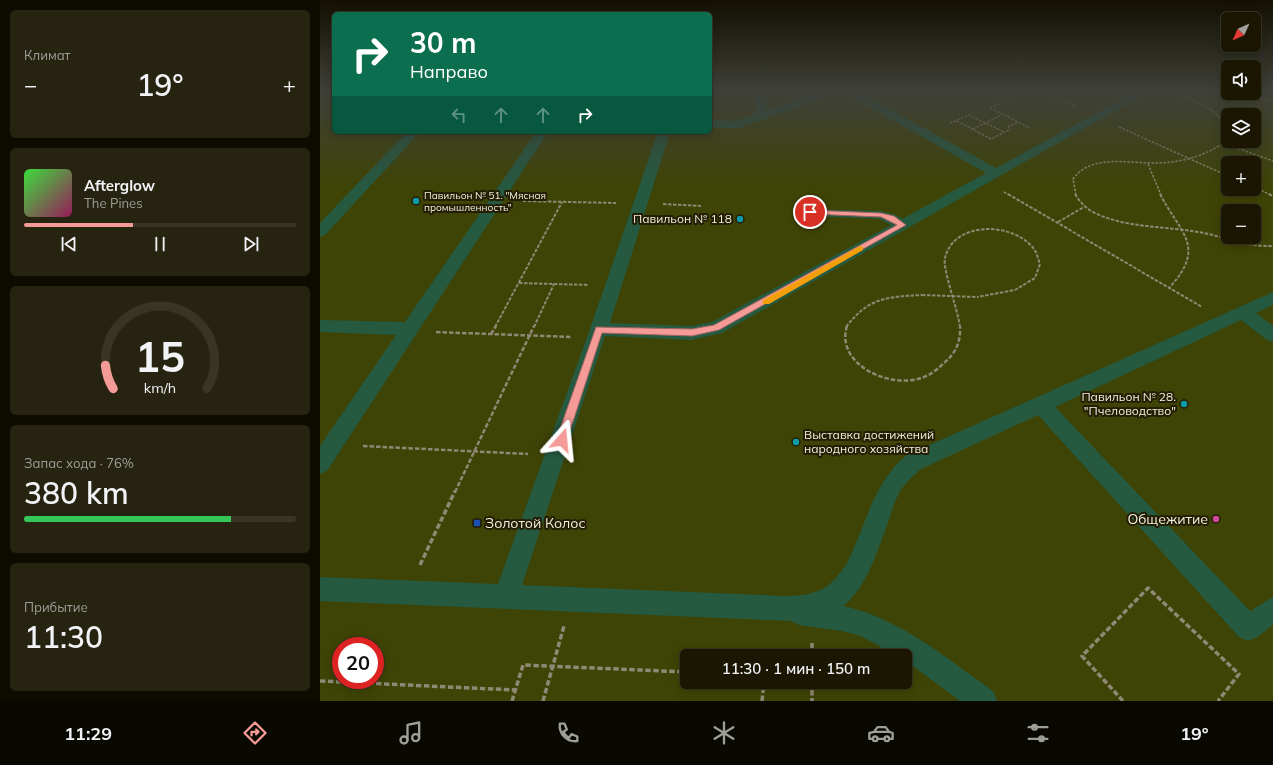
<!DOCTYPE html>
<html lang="ru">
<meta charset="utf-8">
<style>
:root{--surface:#1a1602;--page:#272311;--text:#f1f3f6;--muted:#9f9f99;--line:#383524;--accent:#f59b97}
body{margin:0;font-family:Mulish,sans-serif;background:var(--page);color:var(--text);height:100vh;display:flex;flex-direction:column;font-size:15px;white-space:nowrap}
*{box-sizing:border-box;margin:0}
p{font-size:13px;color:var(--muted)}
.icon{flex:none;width:22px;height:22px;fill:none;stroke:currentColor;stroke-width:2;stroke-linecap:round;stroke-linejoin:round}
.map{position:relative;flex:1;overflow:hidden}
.drawer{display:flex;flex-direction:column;gap:10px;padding:10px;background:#0e0c01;width:320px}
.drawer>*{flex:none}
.banner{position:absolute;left:12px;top:12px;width:380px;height:122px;border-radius:6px;box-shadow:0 2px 10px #0003,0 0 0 1px var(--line);background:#0b6e4f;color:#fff;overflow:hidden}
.needle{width:26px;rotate:225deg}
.controls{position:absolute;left:901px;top:12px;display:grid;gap:8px}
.controls a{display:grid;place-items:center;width:40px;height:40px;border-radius:6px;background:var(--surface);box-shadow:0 2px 10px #0003,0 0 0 1px var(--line);font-size:20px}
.speed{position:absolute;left:12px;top:637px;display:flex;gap:8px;font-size:20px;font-weight:700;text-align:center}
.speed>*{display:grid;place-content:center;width:52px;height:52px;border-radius:50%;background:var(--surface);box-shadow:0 2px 10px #0003,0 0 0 1px var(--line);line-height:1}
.speed .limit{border:6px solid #d22;background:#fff;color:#111}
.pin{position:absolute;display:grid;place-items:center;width:34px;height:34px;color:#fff;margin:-17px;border:2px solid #fff;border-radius:50%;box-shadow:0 1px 4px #0007}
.me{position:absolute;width:44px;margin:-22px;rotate:18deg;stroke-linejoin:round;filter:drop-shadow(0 0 3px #0008)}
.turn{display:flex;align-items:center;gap:14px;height:84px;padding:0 12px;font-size:18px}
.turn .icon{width:52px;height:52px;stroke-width:2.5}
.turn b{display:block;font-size:28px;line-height:34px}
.lanes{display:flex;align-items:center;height:38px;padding:0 12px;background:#0003;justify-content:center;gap:20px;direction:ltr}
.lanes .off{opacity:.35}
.big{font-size:30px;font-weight:600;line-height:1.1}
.drawer .widget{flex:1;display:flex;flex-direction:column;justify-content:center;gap:6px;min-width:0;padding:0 14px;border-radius:6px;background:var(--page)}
.drawer .dial{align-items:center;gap:0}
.dial svg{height:104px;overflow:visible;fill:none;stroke:var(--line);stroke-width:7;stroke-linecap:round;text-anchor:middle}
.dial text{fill:var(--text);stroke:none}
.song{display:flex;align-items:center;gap:12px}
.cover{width:48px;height:48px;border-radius:6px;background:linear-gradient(135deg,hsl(120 70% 55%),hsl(330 70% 35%))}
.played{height:4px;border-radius:2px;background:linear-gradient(90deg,var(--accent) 40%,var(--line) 40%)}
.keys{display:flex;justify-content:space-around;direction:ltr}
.heat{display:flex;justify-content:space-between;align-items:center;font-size:22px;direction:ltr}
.charge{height:6px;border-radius:3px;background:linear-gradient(90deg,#34c759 76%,var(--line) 0)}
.trip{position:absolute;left:360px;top:649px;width:232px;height:40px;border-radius:6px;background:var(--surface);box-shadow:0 2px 10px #0003,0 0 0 1px var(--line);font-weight:600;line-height:40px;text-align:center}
.tabs{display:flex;height:64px;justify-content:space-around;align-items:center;background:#0a0901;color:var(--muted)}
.tabs .icon{width:28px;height:28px}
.tabs .current{color:var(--accent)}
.tabs b{font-size:18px;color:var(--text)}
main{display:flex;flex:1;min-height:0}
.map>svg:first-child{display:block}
.green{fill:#3e4405;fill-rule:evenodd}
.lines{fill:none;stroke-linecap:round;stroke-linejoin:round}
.path-far3{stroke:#8e8974;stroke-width:1.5;stroke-dasharray:2.5 1.5;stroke-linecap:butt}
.path-far2{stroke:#8e8974;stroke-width:2;stroke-dasharray:3.5 1.5;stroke-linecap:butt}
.path-far1{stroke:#8e8974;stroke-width:2.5;stroke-dasharray:4.5 2;stroke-linecap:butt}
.path{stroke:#8e8974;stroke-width:3.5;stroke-dasharray:5.5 2.5;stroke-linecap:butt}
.lane{fill:#255a41;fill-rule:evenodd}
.path-bridge{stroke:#8e8974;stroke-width:2;stroke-dasharray:3.5 1.5;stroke-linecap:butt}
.route{fill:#f59b97;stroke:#9f6562}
.slow{fill:#f59e0b}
.culture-dot{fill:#0f9aa8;stroke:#231d03;stroke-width:1.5}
.hotel-dot{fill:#d1479c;stroke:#231d03;stroke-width:1.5}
.transit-dot{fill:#1a4fb4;stroke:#231d03;stroke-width:1.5}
.labels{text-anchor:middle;stroke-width:4;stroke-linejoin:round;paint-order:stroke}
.far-poi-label{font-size:10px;fill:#f1eede;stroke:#231d03;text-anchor:start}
.poi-label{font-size:12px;fill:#f1eede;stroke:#231d03;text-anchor:end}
.near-poi-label{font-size:14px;fill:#f1eede;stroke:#231d03;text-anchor:end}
</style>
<main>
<section class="drawer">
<div class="widget"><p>Климат</p>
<div class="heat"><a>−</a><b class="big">19°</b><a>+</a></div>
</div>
<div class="widget">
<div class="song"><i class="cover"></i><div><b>Afterglow</b><p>The Pines</p></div></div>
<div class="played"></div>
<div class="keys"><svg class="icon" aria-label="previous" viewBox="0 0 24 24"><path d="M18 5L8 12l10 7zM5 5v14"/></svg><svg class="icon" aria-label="pause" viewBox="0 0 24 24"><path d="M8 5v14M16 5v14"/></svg><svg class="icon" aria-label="next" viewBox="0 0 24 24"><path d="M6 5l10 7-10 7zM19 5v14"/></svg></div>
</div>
<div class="widget dial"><svg viewBox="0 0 100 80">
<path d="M14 69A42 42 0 1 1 86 69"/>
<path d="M14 69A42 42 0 0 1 8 51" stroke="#f59b97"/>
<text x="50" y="56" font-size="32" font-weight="700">15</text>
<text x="50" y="72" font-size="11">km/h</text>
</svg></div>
<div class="widget"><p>Запас хода · 76%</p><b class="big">380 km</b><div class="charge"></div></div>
<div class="widget"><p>Прибытие</p><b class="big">11:30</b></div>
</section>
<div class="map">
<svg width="953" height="701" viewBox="0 0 953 701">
<rect width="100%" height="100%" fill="#231d03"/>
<!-- green -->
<path class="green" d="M 0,90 L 14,90 L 14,132 L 390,132 L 390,90 L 908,90 L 908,93 L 934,93 L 934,90 L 953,90 L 953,701 L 0,701 ZM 908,115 L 934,115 L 934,141 L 908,141 ZM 908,163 L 934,163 L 934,189 L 908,189 ZM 908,211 L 934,211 L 934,237 L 908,237 ZM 21,646 L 55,646 L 55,680 L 21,680 ZM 367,656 L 585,656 L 585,682 L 367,682 Z"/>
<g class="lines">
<!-- path-far3 -->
<g class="path-far3">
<polyline points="719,90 755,106"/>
<polyline points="873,90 953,100"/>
<polyline points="690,98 706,90"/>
<polyline points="868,99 876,91"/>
<polyline points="670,108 710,128"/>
<polyline points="670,108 685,101"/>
<polyline points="637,121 671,139 691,129"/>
<polyline points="630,123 649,115 684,132"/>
<polyline points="688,127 698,122"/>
<polyline points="799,127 908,176"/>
<polyline points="653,129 683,114"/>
<polyline points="903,143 953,161"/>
<polyline points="828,164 841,195"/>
<polyline points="934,187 951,195"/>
<polyline points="684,192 689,195"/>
<path d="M 756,195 L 753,179 C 771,153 812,164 839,163 C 862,162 885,156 903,143 L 908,128 C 895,106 871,99 847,93"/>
</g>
<!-- path-far2 -->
<g class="path-far2">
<polyline points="688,194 882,307"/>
<path d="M 755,194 C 760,202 766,209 775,213 C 806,228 844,226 878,232 C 903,236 926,247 953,246"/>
<path d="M 840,194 C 860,233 887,246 850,287"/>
<polyline points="949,194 953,196"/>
<polyline points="138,199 150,199"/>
<polyline points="203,201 296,203"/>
<polyline points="343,204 381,206"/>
<polyline points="738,222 764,207"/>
<polyline points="199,283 269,285"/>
<polyline points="175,327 242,202"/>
<polyline points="214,327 234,284"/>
<path d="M 526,327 C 549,297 567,297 602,295"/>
<path d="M 640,327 C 638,310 622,268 625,258 C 634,220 694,222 714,249 C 717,253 718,259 720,264 L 715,278 L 695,290 L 657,297"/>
</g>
<!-- path-far1 -->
<g class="path-far1">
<path d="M 527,326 C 515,364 569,389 601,378 C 609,376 618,369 624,363 C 636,353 641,341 640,326"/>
<polyline points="116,332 251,337"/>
<polyline points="171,334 176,326"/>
<polyline points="43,446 208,454"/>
<polyline points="135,492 214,326"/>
</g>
<!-- path -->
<g class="path">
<polyline points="100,565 135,491"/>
<polyline points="492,643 492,656"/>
<polyline points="0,681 195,690"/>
<polyline points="492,682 492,701"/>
<polyline points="192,701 203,665 367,672"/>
<polyline points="223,701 244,626"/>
<polyline points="442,701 444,682"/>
<polyline points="803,701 762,656 828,588 919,674 898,701"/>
</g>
<!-- lane -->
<g class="lane">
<path d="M 437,90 L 448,90 L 446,111 L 505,90 L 536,90 L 676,168 L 818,90 L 832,90 L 402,333 L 371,340 L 285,336 L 202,585 L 466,596 C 497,595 508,591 526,565 C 546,527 552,483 587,455 L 953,292 L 953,305 L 936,313 L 953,326 L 953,342 L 947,340 L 921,320 L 735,407 L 930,611 L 953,597 L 953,625 L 937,637 L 928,641 L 919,637 L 718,415 L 601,469 C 593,476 586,482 580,491 C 575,500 572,510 569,520 C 558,548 548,587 523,606 C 580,618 626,658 673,691 L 677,701 L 640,701 L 585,660 L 585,656 C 571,656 552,640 537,635 C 518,629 498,628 479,625 L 471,621 L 0,601 L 0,577 L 178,584 L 270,329 L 338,132 L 350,132 L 290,323 L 371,326 L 392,322 L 571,225 L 560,219 L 490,216 L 485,215 L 483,212 L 485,209 L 561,211 L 576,215 L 582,219 L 666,173 L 522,91 L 419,128 L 390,128 L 390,120 L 414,121 L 434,115 Z"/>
<polygon points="87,132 100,132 5,235 0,237 0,223"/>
<polygon points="216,132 228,132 7,471 0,474 0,446 76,335 0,332 0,320 85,322"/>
</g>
<!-- path-bridge -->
<polyline class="path-bridge" points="602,295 657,297"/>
</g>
<!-- sky -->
<linearGradient id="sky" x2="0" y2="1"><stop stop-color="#131002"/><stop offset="0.48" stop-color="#3f4039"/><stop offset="1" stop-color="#3f4039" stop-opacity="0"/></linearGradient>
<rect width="953" height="189" fill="url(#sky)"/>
<!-- route -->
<polygon class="route" points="488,210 561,213 574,216 586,225 399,330 372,336 282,333 247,440 245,443 238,443 236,440 276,327 372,329 394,325 577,225 561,217 490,214 488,213"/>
<!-- slow -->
<polygon class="slow" points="540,246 543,247 543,250 449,304 443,304 443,300"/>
<!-- markers -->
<g class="culture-dot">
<circle cx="96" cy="201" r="4"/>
<circle cx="420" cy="219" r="4"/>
<circle cx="864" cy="404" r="4"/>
<circle cx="476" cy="442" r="4"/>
</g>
<circle class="hotel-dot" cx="896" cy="519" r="4"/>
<rect class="transit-dot" x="153" y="519" width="8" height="8" rx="2"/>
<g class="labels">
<!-- far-poi labels -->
<g class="far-poi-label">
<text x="104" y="199">Павильон № 51. "Мясная<tspan x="104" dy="12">промышленность"</tspan></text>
</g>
<!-- poi labels -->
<g class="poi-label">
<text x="412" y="223">Павильон № 118</text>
<text x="856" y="401">Павильон № 28.<tspan x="856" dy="14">"Пчеловодство"</tspan></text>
<text x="484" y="439" text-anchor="start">Выставка достижений<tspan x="484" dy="14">народного хозяйства</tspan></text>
</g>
<!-- near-poi labels -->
<g class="near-poi-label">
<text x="888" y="524">Общежитие</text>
<text x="165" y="528" text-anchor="start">Золотой Колос</text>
</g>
</g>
</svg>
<div class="controls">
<a><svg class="needle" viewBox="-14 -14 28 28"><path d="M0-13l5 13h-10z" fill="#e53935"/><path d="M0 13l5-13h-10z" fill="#9f9f99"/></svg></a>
<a><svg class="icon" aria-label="sound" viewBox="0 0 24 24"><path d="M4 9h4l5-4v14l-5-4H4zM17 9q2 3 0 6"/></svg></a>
<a><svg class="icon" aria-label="layers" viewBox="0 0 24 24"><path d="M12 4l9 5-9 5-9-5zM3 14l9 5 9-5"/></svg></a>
<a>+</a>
<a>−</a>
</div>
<div class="speed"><div class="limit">20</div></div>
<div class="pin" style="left:490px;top:212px;background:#d93025"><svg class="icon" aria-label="arrive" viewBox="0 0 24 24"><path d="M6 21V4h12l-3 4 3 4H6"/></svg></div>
<svg class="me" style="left:242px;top:440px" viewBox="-20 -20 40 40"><path d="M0-17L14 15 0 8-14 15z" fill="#f59b97" stroke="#fff" stroke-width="4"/></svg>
<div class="trip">11:30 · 1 мин · 150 m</div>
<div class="banner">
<div class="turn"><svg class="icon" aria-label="right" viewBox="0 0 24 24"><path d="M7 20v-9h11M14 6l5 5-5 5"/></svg><div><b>30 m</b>Направо</div></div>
<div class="lanes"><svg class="icon off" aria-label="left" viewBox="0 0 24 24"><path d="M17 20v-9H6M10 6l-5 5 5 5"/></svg><svg class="icon off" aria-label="ahead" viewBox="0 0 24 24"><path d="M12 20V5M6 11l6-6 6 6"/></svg><svg class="icon off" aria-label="ahead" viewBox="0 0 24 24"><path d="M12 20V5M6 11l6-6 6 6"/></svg><svg class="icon" aria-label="right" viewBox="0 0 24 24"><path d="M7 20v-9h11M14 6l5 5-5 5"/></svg></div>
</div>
</div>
</main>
<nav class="tabs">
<b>11:29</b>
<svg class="icon current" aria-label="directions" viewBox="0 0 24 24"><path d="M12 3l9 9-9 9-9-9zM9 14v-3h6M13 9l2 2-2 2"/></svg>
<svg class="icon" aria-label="music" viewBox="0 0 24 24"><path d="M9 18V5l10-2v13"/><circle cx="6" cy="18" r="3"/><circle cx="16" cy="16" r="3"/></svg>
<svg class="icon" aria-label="phone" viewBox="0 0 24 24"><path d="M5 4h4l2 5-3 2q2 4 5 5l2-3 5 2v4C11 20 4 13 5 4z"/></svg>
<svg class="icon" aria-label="climate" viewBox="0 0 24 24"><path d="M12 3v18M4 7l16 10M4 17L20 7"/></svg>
<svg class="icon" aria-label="car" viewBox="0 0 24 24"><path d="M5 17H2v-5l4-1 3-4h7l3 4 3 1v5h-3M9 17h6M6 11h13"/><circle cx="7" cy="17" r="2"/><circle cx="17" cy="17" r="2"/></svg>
<svg class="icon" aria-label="filters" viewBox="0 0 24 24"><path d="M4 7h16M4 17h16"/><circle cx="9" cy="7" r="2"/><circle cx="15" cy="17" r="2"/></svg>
<b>19°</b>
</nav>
